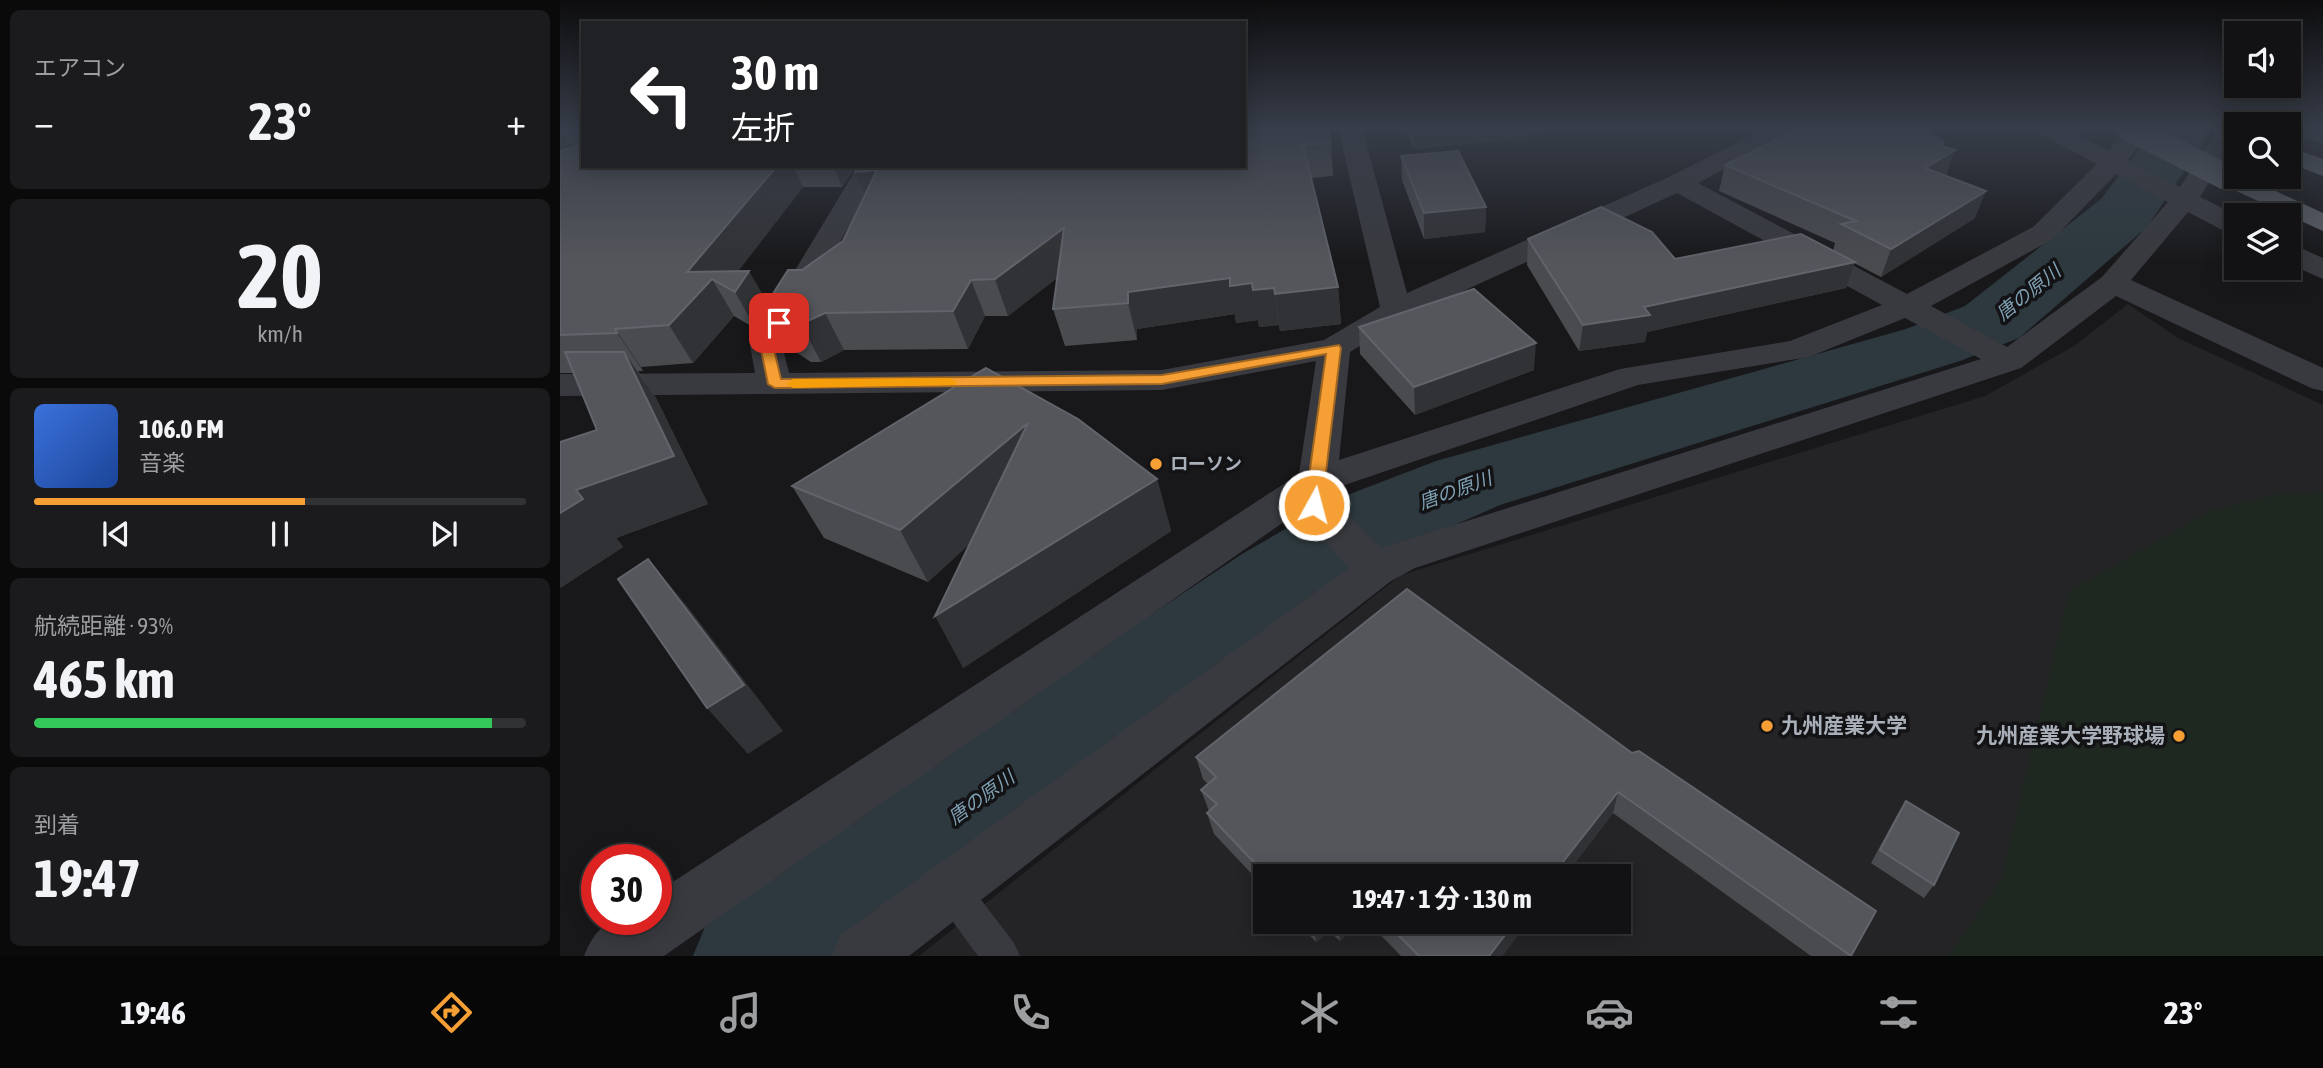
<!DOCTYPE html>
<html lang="ja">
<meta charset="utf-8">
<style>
:root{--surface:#121214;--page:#1b1b1d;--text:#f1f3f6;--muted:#9c9ea0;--line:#313234;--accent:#f69f34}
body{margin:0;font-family:"Asap Condensed","Noto Sans JP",sans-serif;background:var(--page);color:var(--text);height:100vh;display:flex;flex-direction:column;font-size:26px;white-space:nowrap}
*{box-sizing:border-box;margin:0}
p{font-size:23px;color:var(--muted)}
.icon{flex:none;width:38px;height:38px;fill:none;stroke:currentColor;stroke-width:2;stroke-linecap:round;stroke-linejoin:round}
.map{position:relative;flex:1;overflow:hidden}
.sheet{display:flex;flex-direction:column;gap:10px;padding:10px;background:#0a0a0b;width:560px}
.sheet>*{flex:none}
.banner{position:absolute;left:21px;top:21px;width:665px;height:147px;border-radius:0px;box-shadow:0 4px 18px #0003,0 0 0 2px var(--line);background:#202124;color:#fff;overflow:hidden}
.buttons{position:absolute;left:1664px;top:21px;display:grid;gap:14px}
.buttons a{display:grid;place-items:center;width:77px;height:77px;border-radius:0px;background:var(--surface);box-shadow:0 4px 18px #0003,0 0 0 2px var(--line);font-size:35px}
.speed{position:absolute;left:21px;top:844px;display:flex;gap:14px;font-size:35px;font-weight:700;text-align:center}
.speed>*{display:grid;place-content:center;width:91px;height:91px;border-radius:50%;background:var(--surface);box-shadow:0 4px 18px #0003,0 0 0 2px var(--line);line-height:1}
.speed .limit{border:10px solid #d22;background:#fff;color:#111}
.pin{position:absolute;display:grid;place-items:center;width:60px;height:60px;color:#fff;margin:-30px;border-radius:14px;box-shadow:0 4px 10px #0006}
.me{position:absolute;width:77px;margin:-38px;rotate:7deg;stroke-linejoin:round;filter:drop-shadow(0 0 5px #0008)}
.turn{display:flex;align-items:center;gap:24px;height:147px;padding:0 35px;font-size:32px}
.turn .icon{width:91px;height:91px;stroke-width:2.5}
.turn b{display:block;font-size:49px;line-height:60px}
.big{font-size:52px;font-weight:700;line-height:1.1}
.sheet .tile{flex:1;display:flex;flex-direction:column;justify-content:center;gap:10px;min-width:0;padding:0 24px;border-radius:10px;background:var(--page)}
.sheet .dial{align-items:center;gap:0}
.dial b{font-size:91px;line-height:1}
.song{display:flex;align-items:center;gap:21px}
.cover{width:84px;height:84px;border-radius:10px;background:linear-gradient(135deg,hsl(220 70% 55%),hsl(220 70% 35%))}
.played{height:7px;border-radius:4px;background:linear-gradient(90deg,var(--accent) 55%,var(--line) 55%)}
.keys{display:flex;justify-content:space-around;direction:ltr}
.heat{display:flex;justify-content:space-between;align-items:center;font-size:38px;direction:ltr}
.charge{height:10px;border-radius:5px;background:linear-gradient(90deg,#34c759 93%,var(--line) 0)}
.trip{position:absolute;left:693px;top:864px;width:378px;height:70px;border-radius:0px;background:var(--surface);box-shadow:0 4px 18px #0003,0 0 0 2px var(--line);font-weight:700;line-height:70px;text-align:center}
.tabs{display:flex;height:112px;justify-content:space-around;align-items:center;background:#070708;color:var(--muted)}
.tabs .icon{width:49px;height:49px}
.tabs .current{color:var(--accent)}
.tabs b{font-size:32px;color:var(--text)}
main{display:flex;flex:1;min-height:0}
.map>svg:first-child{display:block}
.built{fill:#242427;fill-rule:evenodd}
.green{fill:#1f2820}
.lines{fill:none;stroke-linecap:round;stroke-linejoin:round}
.river{fill:#2d393e;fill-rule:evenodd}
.service{fill:#393a3f;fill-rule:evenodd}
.minor{fill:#393a3f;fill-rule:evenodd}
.trunk{fill:#5c6067;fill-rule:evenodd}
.trunk-bridge{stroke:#5c6067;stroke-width:26}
.wall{fill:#494b4f}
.shaded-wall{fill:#313235}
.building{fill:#54565b;stroke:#61646a;stroke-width:2}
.route{fill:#f69f34;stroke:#a06722;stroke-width:2}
.slow{fill:#f59e0b}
.poi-dot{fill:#f69f34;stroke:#131315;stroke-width:2.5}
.labels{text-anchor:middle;stroke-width:7;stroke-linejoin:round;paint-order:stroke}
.poi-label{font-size:18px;font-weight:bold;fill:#aab0ba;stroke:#131315;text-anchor:start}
.water-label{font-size:19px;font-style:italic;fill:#80a2b5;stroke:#131315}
.near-poi-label{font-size:21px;font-weight:bold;fill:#aab0ba;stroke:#131315;text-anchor:start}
</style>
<main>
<section class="sheet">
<div class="tile"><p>エアコン</p>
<div class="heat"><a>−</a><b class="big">23°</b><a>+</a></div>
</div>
<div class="tile dial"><b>20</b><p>km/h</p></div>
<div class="tile">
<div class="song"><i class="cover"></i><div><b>106.0 FM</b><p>音楽</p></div></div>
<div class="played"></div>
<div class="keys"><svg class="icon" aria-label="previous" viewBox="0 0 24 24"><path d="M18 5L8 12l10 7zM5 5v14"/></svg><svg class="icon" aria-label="pause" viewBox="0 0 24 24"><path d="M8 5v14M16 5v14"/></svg><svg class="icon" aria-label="next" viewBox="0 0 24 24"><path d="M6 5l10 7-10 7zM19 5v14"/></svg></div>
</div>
<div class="tile"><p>航続距離 · 93%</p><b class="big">465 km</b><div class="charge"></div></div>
<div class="tile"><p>到着</p><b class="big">19:47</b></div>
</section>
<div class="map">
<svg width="1763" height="956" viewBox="0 0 1763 956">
<rect width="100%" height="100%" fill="#18181a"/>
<!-- built -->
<path class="built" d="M 1568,304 L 1618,338 L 1763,405 L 1763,956 L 359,956 L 841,575 L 1425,396 L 1514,346 ZM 705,877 L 1059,877 L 1059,922 L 705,922 Z"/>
<!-- green -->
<polygon class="green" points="1763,492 1763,956 1388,956 1441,880 1509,591 1650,511 1723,493"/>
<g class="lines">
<!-- river -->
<polygon class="river" points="1596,128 1653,128 1587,227 1459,338 1400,361 940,505 845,547 754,608 313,956 133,956 153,907 682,554 777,499 876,461 1346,329 1405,306 1541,199"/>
<!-- service -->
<polygon class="service" points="390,870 403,876 454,943 460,956 418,956 377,900 372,888 377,876"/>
<!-- minor -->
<g class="minor">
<path d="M 778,128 L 802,128 L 847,293 L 1109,177 L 1206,128 L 1236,128 L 1232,133 L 1138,183 L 1347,294 L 1473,227 L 1537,164 L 1478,133 L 1474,128 L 1504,128 L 1549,151 L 1566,128 L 1590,128 L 1568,160 L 1620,187 L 1659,128 L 1676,128 L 1676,138 L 1640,197 L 1676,215 L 1676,234 L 1666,232 L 1628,212 L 1571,280 L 1763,368 L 1763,391 L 1751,388 L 1556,296 L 1461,368 L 855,568 L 831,581 L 349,956 L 272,956 L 280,935 L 789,568 L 738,512 L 104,956 L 24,956 C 40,916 57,919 96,919 L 96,893 L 739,474 L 756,361 L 602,390 L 0,396 L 0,374 L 195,373 L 190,345 L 298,166 L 323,166 L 222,345 L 229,373 L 602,370 L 764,340 L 820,307 ZM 1556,174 L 1608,202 L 1542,277 L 1447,347 L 1371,306 L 1493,239 ZM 1117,193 L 1322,305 L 1230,341 L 1060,369 L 779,460 L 790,352 L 847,317 ZM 1345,318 L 1421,359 L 821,548 L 774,501 L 776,488 L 1078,385 L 1249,357 Z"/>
<polygon points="1729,128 1763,129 1763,144 1732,133"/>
<polygon points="1729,243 1763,258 1763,279 1729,264"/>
</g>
<!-- trunk -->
<g class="trunk">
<polygon points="1729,147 1763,159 1763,176 1729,163"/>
<polygon points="1668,170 1676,172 1676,177 1686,177 1763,213 1763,231 1659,183 1655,178 1659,173"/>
</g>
<!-- trunk-bridge -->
<g class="trunk-bridge">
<polyline points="1569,128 1668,178"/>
<polyline points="1667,128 1676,132"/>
</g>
</g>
<!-- wall -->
<g class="wall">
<polygon points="0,128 23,128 23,166 296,166 282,187 243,187 178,271 207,303 242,270 684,128 771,143 773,176 751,178 778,287 781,324 720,331 719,325 699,327 698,320 676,323 675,314 577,329 577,340 505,346 493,309 497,278 448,316 425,316 408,349 284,350 261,362 251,362 225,345 206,313 196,329 174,316 133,363 81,367 83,371 78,371 96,398 148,504 56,538 63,547 0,588 37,430 13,373 0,373"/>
<polygon points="844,128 992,128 966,138 854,149"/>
<polygon points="1383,146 1386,176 1415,218 1321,277 1294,263 1286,288 1087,332 1085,342 1019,351 967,265 968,239 1115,259 1273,251 1275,243 1159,191 1165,165"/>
<polygon points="841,156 926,207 925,232 864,239 842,180"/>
<polygon points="799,327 974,370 855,415 800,354"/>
<polygon points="597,479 611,531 403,668 409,544 368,582 264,538 232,486"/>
<polygon points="847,589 1291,956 1251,956 1053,813 1004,877 705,877 705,888 654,834 647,813 649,811 641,790 648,784 643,779 636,757"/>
<polygon points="1346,801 1374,885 1364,898 1311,863 1337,815"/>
<polygon points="737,922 799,922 780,941 769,931 756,942"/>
<polygon points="808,922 968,922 942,956 841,956"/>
</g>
<!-- shaded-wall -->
<g class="shaded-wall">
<polygon points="0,128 2,131 22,163 0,170"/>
<polygon points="853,128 992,128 966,138 854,149"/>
<polygon points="1384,142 1377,161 1395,150 1386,176 1365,168 1379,145"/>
<polygon points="217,166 233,166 243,187 166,287 152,279 174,316 133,363 109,325 127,272"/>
<polygon points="273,166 296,166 282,187"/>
<polygon points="317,170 310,206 295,172"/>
<polygon points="1426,191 1415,218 1321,277 1331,249"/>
<polygon points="926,207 925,232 864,239 864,213"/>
<polygon points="504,228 515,264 448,316 435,279"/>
<polygon points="1295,262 1286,288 1087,332 1085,342 1019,351 1023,325 1084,307"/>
<polygon points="189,271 210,307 204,308 206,313 196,329 175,292"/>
<polygon points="670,278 714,288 719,325 699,327 698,320 676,323 675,314 577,329 577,340 568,303 568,292"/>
<polygon points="411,280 425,316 408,349 393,311"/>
<polygon points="778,287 781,324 720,331 715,294"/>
<polygon points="265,313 284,350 261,362 241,324"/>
<polygon points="55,329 81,367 83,371 57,333"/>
<polygon points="976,343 974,370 855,415 854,387"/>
<polygon points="64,352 96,398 148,504 56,538 63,547 0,588 0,513 16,490"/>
<polygon points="468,423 487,474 368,582 340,530"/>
<polygon points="597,479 611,531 403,668 375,616"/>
<polygon points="88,559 127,606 223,731 188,754 147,708"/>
<polygon points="1058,792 1053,813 1004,877 991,877"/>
<polygon points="753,922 767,922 769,931 756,942"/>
<polygon points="777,922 799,922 780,941"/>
<polygon points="955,922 968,922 942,956 929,956"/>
</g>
<!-- building -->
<g class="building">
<rect x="0" y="128" width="23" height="3"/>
<polygon points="684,128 767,128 771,143 743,145 778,287 715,294 714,288 693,290 692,283 670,286 670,278 568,292 568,303 493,309 504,228 435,279 411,280 393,311 265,313 241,324 231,324 204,308 228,270 242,270 283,241 317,170 295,172 297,166 684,166"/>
<polygon points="1241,128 1363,128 1384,142 1379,145 1395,150 1365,168 1426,191 1331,249 1281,224 1296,221 1165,165"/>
<polygon points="23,145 23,166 217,166 127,272 189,271 175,292 152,279 109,325 55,329 57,333 0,335 0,151"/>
<polygon points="898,151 926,207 864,213 841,156"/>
<polygon points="1041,207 1092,232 1115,259 1241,234 1295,262 1084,307 1090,315 1023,325 968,239"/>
<polygon points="914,289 976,343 854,387 799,327"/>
<polygon points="5,352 64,352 114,456 16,490 23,499 0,513 0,442 37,430"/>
<polygon points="426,368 518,419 597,479 375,616 468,423 340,530 232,486"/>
<polygon points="88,559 184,685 147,708 58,579"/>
<polygon points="847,589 1072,753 1079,751 1316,911 1291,956 1058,792 991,877 708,877 647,813 657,804 641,790 656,777 636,757"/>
<polygon points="1346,801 1399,833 1374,885 1320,850"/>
<polygon points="825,922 955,922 929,956 859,956"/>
</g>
<!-- sky -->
<linearGradient id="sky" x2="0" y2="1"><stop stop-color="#0d0d0e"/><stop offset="0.49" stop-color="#373d49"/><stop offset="1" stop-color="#373d49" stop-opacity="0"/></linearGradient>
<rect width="1763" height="262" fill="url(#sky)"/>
<!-- route -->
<polygon class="route" points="219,319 226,323 213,345 221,379 602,375 779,345 781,348 762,505 754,511 745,505 766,354 602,384 215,388 208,384 200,345 215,320"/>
<!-- slow -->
<polygon class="slow" points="390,378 397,382 395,385 233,388 226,384 233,379"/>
<!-- markers -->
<g class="poi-dot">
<circle cx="596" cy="464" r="7"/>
<circle cx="1207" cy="726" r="7"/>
<circle cx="1619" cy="736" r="7"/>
</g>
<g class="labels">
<!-- poi labels -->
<g class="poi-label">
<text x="610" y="470">ローソン</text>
</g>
<!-- water labels -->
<g class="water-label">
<text transform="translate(1468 292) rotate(-39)" y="7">唐の原川</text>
<text transform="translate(895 490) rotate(-20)" y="7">唐の原川</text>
<text transform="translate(421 797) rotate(-36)" y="7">唐の原川</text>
</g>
<!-- near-poi labels -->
<g class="near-poi-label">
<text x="1221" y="733">九州産業大学</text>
<text x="1605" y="743" text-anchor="end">九州産業大学野球場</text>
</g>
</g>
</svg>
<div class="buttons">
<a><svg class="icon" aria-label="sound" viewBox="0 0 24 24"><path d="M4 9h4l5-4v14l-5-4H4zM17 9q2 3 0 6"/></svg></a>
<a><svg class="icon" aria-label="search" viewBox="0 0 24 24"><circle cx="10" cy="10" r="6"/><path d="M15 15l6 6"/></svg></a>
<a><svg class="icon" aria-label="layers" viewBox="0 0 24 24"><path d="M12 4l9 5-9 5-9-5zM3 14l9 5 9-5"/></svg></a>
</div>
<div class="speed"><div class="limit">30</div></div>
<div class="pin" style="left:219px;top:323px;background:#d93025"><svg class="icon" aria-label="arrive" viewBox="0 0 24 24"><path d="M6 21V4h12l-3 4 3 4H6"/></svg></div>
<svg class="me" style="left:754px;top:505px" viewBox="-20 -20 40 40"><circle r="17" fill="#f69f34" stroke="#fff" stroke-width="3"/><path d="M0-11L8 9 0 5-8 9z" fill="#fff"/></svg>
<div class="trip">19:47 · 1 分 · 130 m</div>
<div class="banner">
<div class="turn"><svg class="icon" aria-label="left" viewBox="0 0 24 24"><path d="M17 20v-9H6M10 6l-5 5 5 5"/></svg><div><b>30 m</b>左折</div></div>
</div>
</div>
</main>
<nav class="tabs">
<b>19:46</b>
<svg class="icon current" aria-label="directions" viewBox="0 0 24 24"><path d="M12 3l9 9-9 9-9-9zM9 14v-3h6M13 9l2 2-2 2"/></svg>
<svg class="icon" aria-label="music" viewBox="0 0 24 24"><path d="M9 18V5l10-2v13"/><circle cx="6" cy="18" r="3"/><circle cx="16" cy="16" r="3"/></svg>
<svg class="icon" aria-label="phone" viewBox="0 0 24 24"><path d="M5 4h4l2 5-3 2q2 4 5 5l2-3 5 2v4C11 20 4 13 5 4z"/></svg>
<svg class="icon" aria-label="climate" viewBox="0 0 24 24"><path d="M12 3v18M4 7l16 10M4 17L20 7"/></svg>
<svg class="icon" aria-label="car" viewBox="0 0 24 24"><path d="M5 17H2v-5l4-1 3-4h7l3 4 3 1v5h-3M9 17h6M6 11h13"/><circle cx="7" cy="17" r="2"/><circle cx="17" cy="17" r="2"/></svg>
<svg class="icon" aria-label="filters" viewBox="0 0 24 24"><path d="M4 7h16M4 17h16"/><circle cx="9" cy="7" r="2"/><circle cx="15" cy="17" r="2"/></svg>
<b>23°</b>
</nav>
